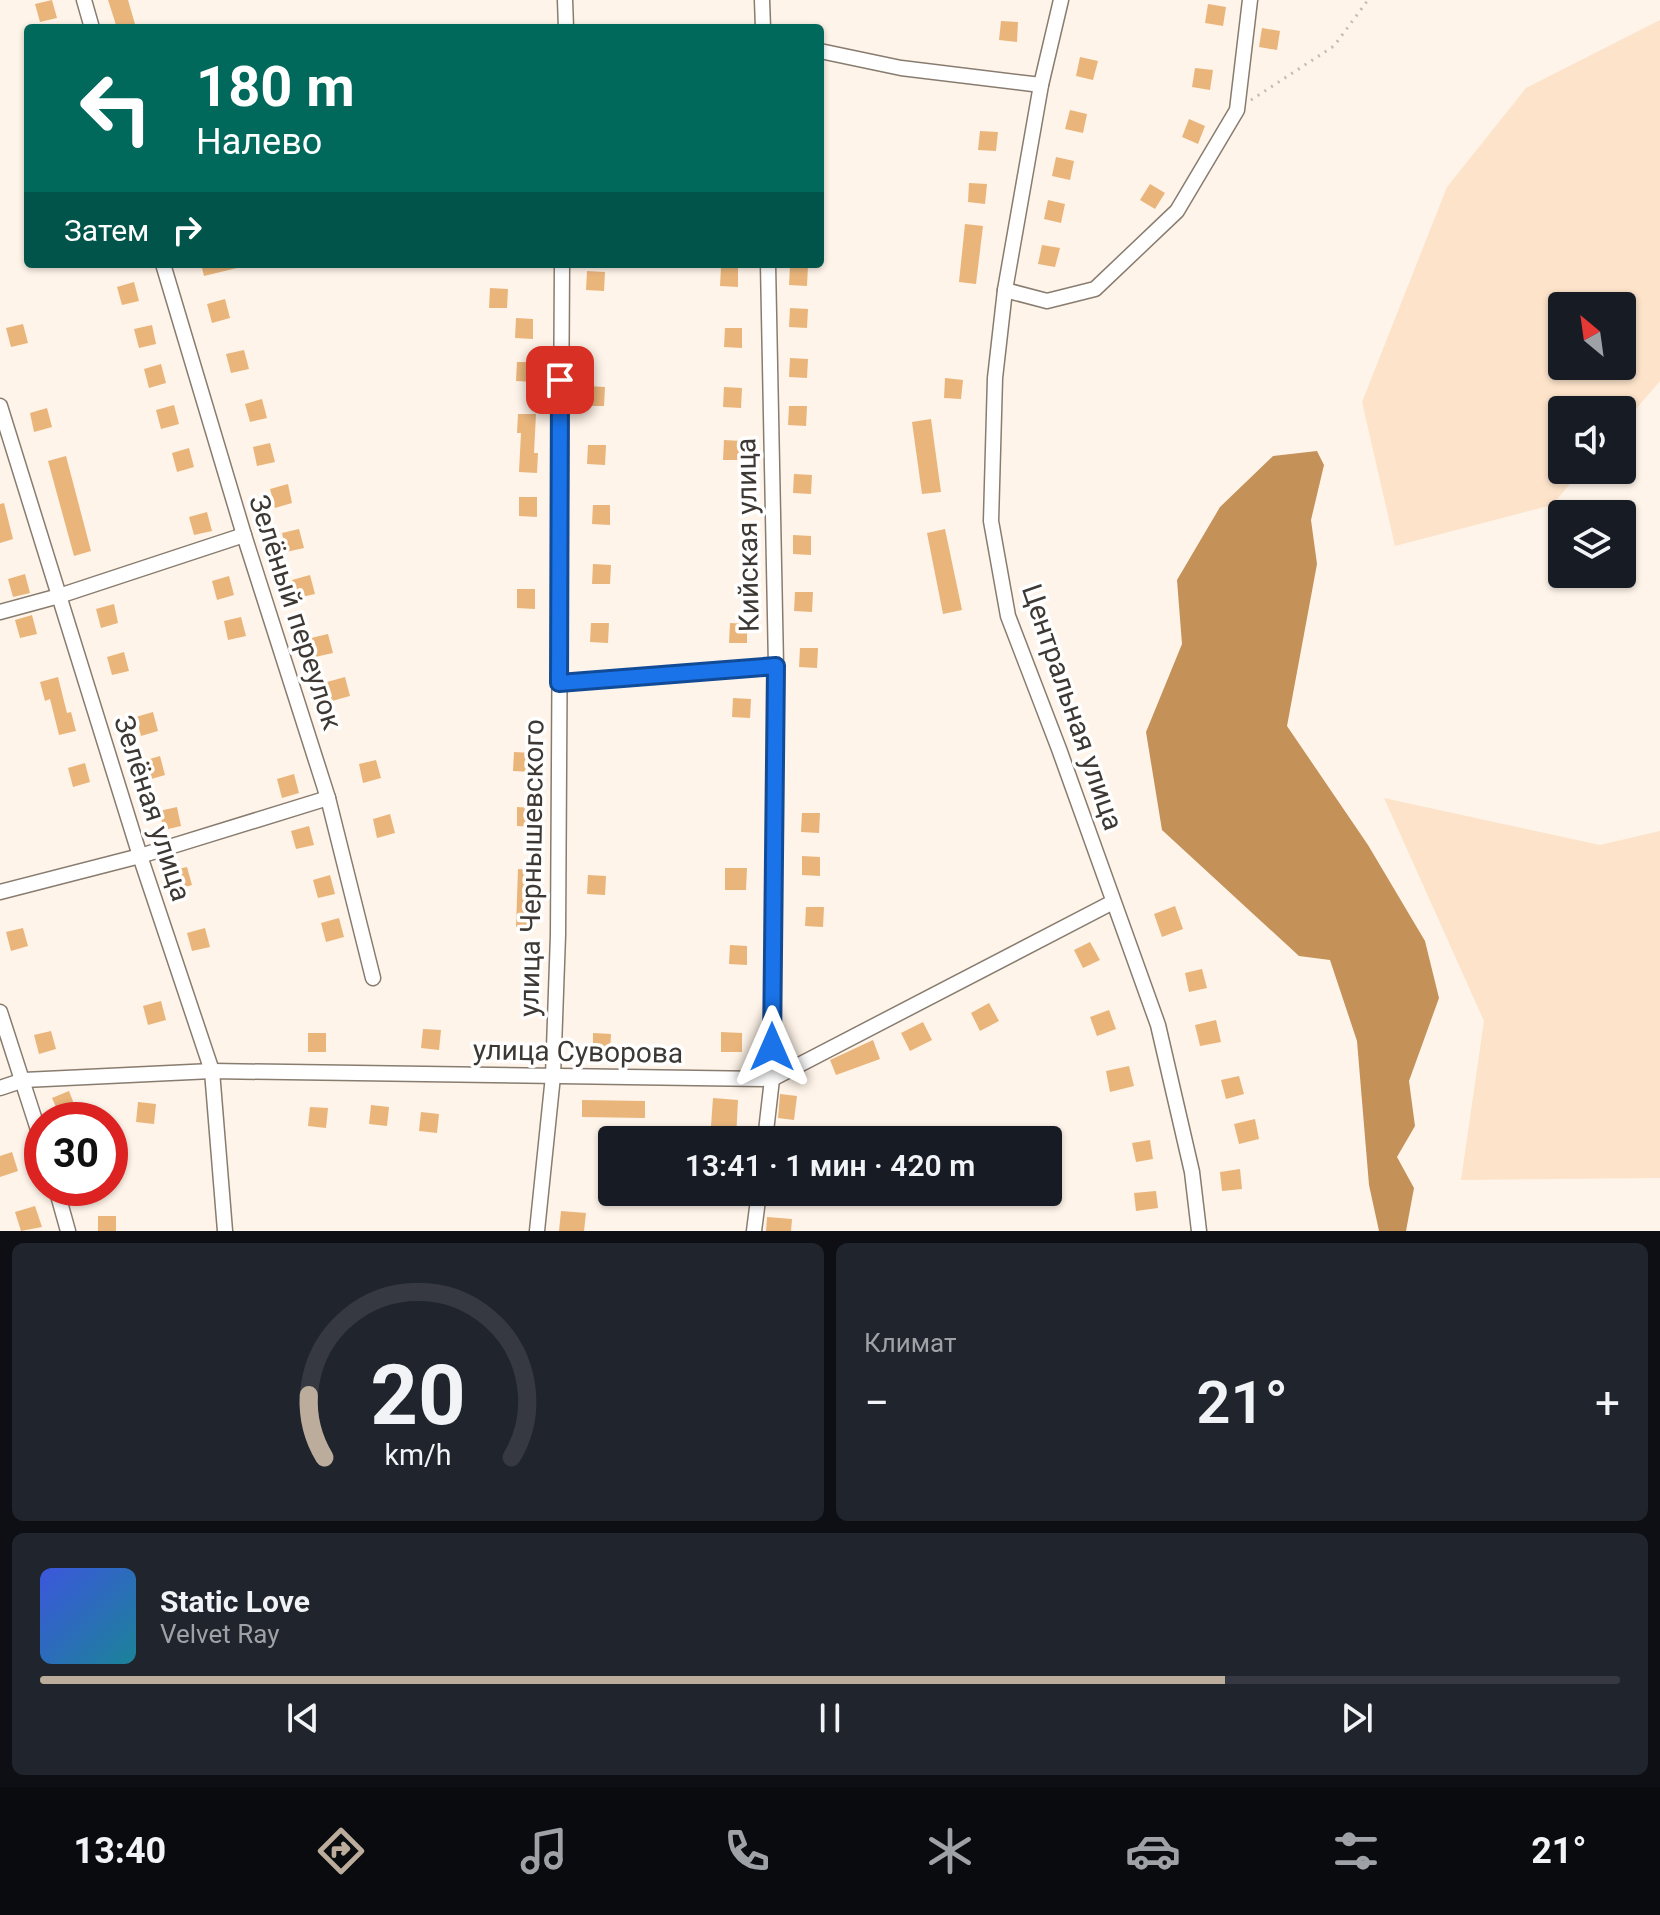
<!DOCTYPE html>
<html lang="ru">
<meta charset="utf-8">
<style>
:root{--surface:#171b24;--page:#20242c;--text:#f1f3f6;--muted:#9ea1a6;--line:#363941;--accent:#bbac9c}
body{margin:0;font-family:Roboto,sans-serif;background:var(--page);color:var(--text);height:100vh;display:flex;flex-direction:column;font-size:30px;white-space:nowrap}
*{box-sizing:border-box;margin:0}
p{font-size:26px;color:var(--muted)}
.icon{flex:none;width:44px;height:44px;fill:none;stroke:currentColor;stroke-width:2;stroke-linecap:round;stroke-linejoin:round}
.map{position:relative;height:1231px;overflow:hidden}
.details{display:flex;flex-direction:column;gap:12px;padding:12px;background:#0d0f14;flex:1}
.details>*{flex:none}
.top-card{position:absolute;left:24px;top:24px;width:800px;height:244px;border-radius:8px;box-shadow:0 2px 6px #0004;background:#00695c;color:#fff;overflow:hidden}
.needle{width:52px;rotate:331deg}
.fabs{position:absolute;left:1548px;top:292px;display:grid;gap:16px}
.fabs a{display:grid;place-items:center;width:88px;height:88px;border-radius:8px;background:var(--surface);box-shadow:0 2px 6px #0004;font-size:40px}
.speed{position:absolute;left:24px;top:1102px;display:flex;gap:16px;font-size:40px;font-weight:700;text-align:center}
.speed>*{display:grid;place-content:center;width:104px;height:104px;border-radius:50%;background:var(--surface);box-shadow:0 2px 6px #0004;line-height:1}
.speed .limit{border:12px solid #d22;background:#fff;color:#111}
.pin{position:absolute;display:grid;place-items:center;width:68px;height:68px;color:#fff;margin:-34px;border-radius:16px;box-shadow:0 4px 12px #0006}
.me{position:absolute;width:88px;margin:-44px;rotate:0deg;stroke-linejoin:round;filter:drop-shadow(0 0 6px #0008)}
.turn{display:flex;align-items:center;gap:28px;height:168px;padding:0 40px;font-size:36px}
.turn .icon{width:104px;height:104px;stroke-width:2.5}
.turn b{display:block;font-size:56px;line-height:68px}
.then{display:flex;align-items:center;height:76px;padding:0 40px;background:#0003;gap:16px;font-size:30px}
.big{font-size:60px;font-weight:600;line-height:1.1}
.details .card{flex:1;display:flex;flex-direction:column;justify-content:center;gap:12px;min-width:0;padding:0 28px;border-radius:12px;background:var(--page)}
.details .dial{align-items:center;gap:0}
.dial svg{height:208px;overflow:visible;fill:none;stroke:var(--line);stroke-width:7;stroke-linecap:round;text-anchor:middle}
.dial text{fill:var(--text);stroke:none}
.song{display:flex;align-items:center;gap:24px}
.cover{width:96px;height:96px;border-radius:12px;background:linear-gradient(135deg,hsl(230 70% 55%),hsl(190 70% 35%))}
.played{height:8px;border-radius:4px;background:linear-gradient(90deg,var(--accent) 75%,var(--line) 75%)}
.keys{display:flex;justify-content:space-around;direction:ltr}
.heat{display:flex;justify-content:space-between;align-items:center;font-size:44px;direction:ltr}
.details .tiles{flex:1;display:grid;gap:12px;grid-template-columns:1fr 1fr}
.card:last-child{grid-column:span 2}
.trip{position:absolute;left:598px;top:1126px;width:464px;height:80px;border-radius:8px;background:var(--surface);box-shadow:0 2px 6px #0004;font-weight:600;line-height:80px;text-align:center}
.dock{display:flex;height:128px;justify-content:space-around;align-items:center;background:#090b0e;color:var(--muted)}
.dock .icon{width:56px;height:56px}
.dock .selected{color:var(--accent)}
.dock b{font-size:36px;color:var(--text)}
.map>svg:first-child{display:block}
.green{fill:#fce3c9;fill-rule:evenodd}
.water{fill:#c49158}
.building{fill:#e9b57b}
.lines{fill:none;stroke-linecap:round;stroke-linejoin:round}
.minor-casing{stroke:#887c6f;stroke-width:17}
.path{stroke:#c4bbb2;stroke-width:3;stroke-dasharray:2 6;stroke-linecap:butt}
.minor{stroke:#fff;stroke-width:14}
.route-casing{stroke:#114b97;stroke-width:20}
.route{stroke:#1a73e8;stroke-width:14}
.labels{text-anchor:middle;stroke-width:7;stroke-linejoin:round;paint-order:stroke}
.street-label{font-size:28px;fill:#3d3833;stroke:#fff}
</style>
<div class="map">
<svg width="1660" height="1231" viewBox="0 0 1660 1231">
<rect width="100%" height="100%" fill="#fff4e9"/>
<!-- green -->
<g class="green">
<path d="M 1660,20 L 1660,381 L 1622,425 L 1622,410 L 1562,410 L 1562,470 L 1582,470 L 1552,505 L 1395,546 L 1362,402 L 1447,187 L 1526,88 ZM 1562,306 L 1622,306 L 1622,366 L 1562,366 Z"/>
<polygon points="1384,798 1600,845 1660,831 1660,1178 1461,1180 1484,1021"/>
</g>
<!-- water -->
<polygon class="water" points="1317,451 1324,465 1311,520 1317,564 1287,726 1368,845 1425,941 1439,998 1409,1081 1415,1126 1397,1157 1414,1188 1406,1231 1379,1231 1369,1185 1357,1041 1330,960 1299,956 1162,830 1146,732 1182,644 1177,580 1220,507 1273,456"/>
<!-- building -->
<g class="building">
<polygon points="52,0 57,18 40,22 35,4"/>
<polygon points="108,0 128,0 135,24 117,28"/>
<polygon points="1208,4 1226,7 1223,26 1205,23"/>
<polygon points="1001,21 1018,22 1017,42 999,40"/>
<polygon points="1262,28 1280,31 1277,50 1259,47"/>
<polygon points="1080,57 1098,61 1093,80 1076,76"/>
<polygon points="1195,68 1213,70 1210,90 1192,87"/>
<polygon points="1070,110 1087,114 1083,133 1065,129"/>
<polygon points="1189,119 1205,126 1198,144 1182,137"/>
<polygon points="980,131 998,132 996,151 978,150"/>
<polygon points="1056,157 1074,161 1070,180 1052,176"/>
<polygon points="969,183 987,184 985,204 968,202"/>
<polygon points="1150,184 1165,193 1155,209 1140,200"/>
<polygon points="1048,200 1065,204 1061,223 1044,219"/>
<polygon points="965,224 983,226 976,284 959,282"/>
<polygon points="1042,245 1060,248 1055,267 1038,264"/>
<polygon points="201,264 236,264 237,268 204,276"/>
<polygon points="790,266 808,266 807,286 789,285"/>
<polygon points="721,267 738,267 738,287 720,286"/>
<polygon points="587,271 605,272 604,291 586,290"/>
<polygon points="134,282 139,301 122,305 117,287"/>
<polygon points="490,288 508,289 507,308 489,308"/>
<polygon points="225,299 230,318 212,323 207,304"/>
<polygon points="790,308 808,309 807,328 789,327"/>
<polygon points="516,318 533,319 533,339 515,338"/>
<polygon points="23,324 28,343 11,347 6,328"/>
<polygon points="152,325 156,344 139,348 134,329"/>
<polygon points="725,328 742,328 742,348 724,347"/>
<polygon points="244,350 249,369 231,373 226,354"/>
<polygon points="790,358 808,359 807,378 789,377"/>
<polygon points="517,362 535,362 534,382 516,381"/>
<polygon points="161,364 166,383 149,388 144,369"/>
<polygon points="945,378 963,380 961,399 944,398"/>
<polygon points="587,386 605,387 604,406 586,406"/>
<polygon points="724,387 742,388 741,408 723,407"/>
<polygon points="262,399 267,418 250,422 245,404"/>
<polygon points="174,405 179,424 161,429 156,410"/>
<polygon points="789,406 807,406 806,426 788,425"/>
<polygon points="47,408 52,427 34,432 30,413"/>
<polygon points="518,414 536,414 534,453 538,453 537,473 519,472 521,433 517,433"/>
<polygon points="931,419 941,492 922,494 912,422"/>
<polygon points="724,440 742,441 741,460 723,460"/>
<polygon points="270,443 275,462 257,466 253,447"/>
<polygon points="588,445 606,445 605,465 587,464"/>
<polygon points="189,448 194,467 177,472 172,453"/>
<polygon points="66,456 91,551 74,556 48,461"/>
<polygon points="794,474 812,475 811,494 793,493"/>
<polygon points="288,484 292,503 275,508 270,489"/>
<polygon points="519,497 537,497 537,517 519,516"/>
<polygon points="4,503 13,539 0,543 0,504"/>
<polygon points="593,505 610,505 610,525 592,524"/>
<polygon points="207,512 212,531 194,535 189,517"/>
<polygon points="299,529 304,548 286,552 282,533"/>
<polygon points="945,529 962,610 943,614 927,533"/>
<polygon points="793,535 811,536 811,555 793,554"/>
<polygon points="593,564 611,565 610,584 592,584"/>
<polygon points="25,574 30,593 13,597 8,579"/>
<polygon points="310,575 315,594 297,598 292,580"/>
<polygon points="229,576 234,595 217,600 212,581"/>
<polygon points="517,589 535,589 535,609 517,608"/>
<polygon points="795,592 813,592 812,612 794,611"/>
<polygon points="114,604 118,623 101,628 96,609"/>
<polygon points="32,615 37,634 20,638 15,620"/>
<polygon points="241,617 246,636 228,640 224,621"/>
<polygon points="591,623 609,623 608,643 590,642"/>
<polygon points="730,623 747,624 747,643 729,643"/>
<polygon points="328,634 333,653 315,657 311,638"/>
<polygon points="800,648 818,648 817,668 799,667"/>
<polygon points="124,652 129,671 112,675 107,657"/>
<polygon points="58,677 67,713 71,712 76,731 59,735 50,699 45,701 40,682"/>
<polygon points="345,677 350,696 332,701 327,682"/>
<polygon points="733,698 751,699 750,718 732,717"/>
<polygon points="153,712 158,731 141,736 136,717"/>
<polygon points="514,752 532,753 531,772 513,771"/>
<polygon points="160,756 165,775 148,780 143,761"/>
<polygon points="376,760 381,778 363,783 359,764"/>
<polygon points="85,763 90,782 73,787 68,768"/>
<polygon points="294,774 299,793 282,798 277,779"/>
<polygon points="177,807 181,826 164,830 159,811"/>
<polygon points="517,807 535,808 534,827 517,826"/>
<polygon points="802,813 820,813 819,833 801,832"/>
<polygon points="390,814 395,833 377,838 373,819"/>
<polygon points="309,826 314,845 296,849 291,831"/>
<polygon points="802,856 820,857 820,876 802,875"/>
<polygon points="187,867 192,885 175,890 170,871"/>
<polygon points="725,868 747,868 746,890 725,890"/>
<polygon points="518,869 536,870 534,928 516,927"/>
<polygon points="330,875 335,894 318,898 313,880"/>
<polygon points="588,875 606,876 605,895 587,894"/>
<polygon points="1175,906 1183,929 1162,937 1154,914"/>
<polygon points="806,907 824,907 823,927 805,926"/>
<polygon points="339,918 344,937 326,942 321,923"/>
<polygon points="23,928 28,946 11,951 6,932"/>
<polygon points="205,928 210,947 192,951 187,933"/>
<polygon points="1090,942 1100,960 1083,968 1074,950"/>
<polygon points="730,945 747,946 747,965 729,964"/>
<polygon points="1202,969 1207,988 1189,992 1185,973"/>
<polygon points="161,1001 166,1020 148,1025 143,1006"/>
<polygon points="989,1003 999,1021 980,1031 971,1013"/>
<polygon points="1109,1010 1116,1029 1097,1036 1090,1017"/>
<polygon points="1216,1020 1221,1042 1200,1046 1195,1025"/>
<polygon points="923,1022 932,1040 910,1051 901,1033"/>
<polygon points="423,1029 441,1030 439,1050 421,1048"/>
<polygon points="51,1031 56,1049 39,1054 34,1035"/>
<polygon points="721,1032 742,1033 742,1052 721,1052"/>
<rect x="308" y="1033" width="18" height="19"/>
<polygon points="593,1033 611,1034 610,1053 593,1053"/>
<polygon points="873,1040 880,1059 836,1075 830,1060"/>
<polygon points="1129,1066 1134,1086 1110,1092 1106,1071"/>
<polygon points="1239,1076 1244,1094 1226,1099 1221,1080"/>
<polygon points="69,1091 76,1109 60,1116 52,1098"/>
<polygon points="780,1094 797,1096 794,1120 778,1118"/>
<polygon points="713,1098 738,1100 736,1140 710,1140"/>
<polygon points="582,1100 645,1101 645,1118 582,1117"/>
<polygon points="138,1102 156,1104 154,1124 136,1122"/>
<polygon points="371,1105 389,1107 387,1126 369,1124"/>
<polygon points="310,1107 328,1108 326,1128 308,1126"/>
<polygon points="421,1112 439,1114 437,1133 419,1131"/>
<polygon points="1255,1119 1259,1139 1239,1144 1234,1124"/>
<polygon points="1150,1140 1153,1159 1136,1162 1132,1143"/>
<polygon points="12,1152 18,1171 0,1177 0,1156"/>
<polygon points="1240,1169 1242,1189 1222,1191 1220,1172"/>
<polygon points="1156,1191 1158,1208 1136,1211 1134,1193"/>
<polygon points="35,1206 42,1227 21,1231 15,1212"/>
<polygon points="561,1211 586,1213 584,1231 559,1231"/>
<rect x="98" y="1216" width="18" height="15"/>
<polygon points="767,1217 792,1219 791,1231 766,1231"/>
</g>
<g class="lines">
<defs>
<g id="minor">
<polyline points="84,0 92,28"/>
<polyline points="565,0 566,28"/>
<polyline points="762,0 763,28"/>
<polyline points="1061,0 1041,85 1005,290 995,378 991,521 1008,616 1059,749 1158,1025 1192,1172 1199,1231"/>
<polyline points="820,51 901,68 1041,85"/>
<polyline points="163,264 244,535 328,798 373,978"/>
<polyline points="1005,290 1047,301 1095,289 1177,211 1237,110 1250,0"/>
<polyline points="0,406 140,856 212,1071 225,1231"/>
<polyline points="0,612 59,596 244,535"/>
<polyline points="559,683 776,666"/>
<polyline points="0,892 140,856 328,798"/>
<polyline points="0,1012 42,1142"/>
<polyline points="0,1088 24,1080 212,1071 772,1079 1113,902"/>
<polyline points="765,1140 772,1079 776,666 768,264"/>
<polyline points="56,1188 68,1231"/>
<polyline points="537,1231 553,1076 558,935 562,264"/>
<polyline points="754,1231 759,1192"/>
</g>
</defs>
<!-- minor casing -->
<use href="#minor" class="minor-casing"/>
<!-- path -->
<polyline class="path" points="1251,100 1334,46 1368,0"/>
<!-- minor -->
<use href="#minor" class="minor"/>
</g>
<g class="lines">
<defs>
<polyline id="route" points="560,380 559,683 776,666 772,1047"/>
</defs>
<!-- route casing -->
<use href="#route" class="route-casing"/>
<!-- route -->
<use href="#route" class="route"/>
</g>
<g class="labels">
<!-- street labels -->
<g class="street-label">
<text transform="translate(747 535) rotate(-91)" y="10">Кийская улица</text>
<text transform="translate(296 612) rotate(72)" y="10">Зелёный переулок</text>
<text transform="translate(1073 707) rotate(71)" y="10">Центральная улица</text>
<text transform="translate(153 808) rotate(72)" y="10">Зелёная улица</text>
<text transform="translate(531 868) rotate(-89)" y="10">улица Чернышевского</text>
<text transform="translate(578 1051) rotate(1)" y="10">улица Суворова</text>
</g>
</g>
</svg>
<div class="fabs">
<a><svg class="needle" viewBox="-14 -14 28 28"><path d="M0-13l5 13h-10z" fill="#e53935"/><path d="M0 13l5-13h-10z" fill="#9ea1a6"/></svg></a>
<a><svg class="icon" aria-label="sound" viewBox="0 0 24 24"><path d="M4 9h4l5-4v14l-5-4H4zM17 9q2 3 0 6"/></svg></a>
<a><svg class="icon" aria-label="layers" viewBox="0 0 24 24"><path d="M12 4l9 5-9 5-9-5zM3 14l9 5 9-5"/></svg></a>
</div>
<div class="speed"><div class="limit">30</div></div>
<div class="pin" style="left:560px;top:380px;background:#d93025"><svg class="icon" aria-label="arrive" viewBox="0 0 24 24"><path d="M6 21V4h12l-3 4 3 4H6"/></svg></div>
<svg class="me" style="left:772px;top:1047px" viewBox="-20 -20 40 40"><path d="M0-17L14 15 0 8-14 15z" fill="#1a73e8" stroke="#fff" stroke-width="4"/></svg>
<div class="trip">13:41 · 1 мин · 420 m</div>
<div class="top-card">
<div class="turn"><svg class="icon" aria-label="left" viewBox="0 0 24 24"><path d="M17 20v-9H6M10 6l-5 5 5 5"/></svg><div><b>180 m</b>Налево</div></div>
<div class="then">Затем<svg class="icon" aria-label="right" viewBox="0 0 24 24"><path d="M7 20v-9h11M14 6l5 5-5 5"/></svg></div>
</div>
</div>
<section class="details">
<div class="tiles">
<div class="card dial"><svg viewBox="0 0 100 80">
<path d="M14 69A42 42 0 1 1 86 69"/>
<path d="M14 69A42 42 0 0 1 8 45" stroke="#bbac9c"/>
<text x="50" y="56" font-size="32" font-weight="700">20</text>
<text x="50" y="72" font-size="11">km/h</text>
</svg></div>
<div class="card"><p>Климат</p>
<div class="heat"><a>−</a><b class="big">21°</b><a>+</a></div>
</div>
<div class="card">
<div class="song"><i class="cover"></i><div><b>Static Love</b><p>Velvet Ray</p></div></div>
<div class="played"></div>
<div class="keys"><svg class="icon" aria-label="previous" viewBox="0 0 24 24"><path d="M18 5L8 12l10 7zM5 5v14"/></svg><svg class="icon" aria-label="pause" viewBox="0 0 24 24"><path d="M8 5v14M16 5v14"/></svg><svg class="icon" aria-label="next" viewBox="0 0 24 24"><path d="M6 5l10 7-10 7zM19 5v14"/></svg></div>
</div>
</div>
</section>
<nav class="dock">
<b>13:40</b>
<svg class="icon selected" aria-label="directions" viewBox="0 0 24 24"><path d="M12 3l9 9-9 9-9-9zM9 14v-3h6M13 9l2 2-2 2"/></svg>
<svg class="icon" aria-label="music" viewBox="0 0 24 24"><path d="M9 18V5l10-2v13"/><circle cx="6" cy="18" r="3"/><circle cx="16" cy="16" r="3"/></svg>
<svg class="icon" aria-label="phone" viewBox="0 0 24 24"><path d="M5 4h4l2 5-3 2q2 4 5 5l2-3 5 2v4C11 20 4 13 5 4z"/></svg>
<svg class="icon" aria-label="climate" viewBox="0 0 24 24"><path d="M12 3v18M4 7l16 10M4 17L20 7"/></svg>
<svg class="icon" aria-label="car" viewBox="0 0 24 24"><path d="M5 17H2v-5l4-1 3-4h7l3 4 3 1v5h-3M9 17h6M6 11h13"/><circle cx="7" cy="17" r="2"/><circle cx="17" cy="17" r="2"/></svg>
<svg class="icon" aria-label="filters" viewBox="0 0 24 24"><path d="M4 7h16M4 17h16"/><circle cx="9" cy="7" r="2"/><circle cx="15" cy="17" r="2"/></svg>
<b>21°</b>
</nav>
